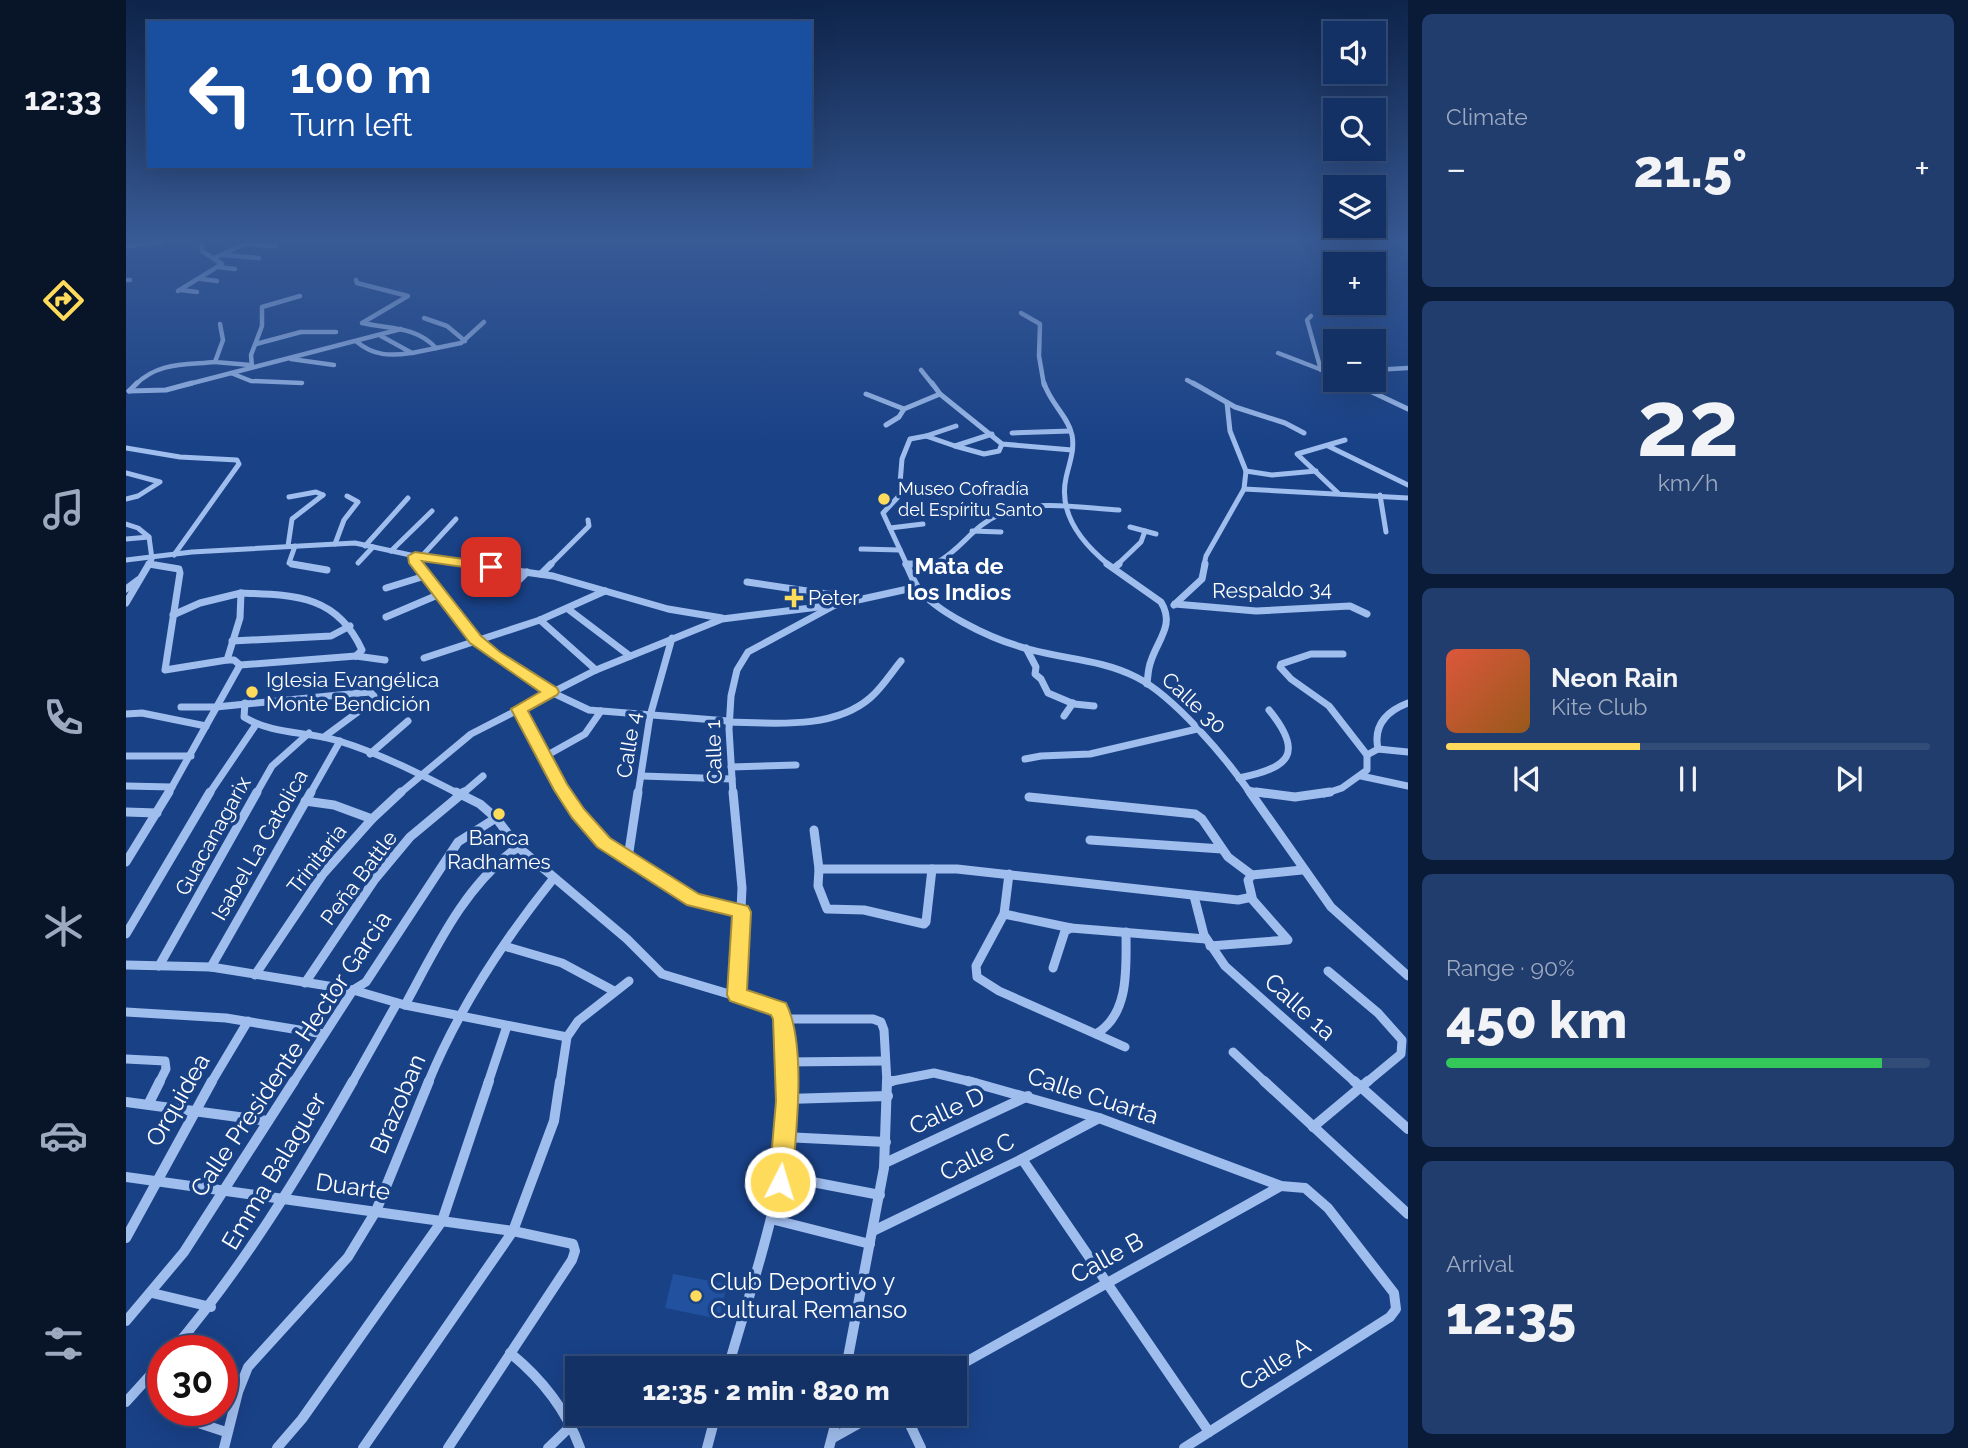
<!DOCTYPE html>
<meta charset="utf-8">
<style>
:root{--surface:#133164;--page:#203d6d;--text:#f1f3f6;--muted:#9da9bf;--line:#324c78;--accent:#ffdb5b}
body{margin:0;font-family:Raleway,sans-serif;background:var(--page);color:var(--text);height:100vh;display:flex;flex-direction:column;font-size:26px;white-space:nowrap}
*{box-sizing:border-box;margin:0}
p{font-size:23px;color:var(--muted)}
.icon{flex:none;width:38px;height:38px;fill:none;stroke:currentColor;stroke-width:2;stroke-linecap:round;stroke-linejoin:round}
.map{position:relative;flex:1;overflow:hidden}
.panel{display:flex;flex-direction:column;gap:14px;padding:14px;background:#0a1b37;width:560px}
.panel>*{flex:none}
.hud{position:absolute;left:21px;top:21px;width:665px;height:147px;border-radius:0px;box-shadow:0 7px 28px #0002,0 0 0 2px var(--line);background:#1a4fa0;color:#fff;overflow:hidden}
.buttons{position:absolute;left:1197px;top:21px;display:grid;gap:14px}
.buttons a{display:grid;place-items:center;width:63px;height:63px;border-radius:0px;background:var(--surface);box-shadow:0 7px 28px #0002,0 0 0 2px var(--line);font-size:35px}
.speed{position:absolute;left:21px;top:1335px;display:flex;gap:14px;font-size:35px;font-weight:700;text-align:center}
.speed>*{display:grid;place-content:center;width:91px;height:91px;border-radius:50%;background:var(--surface);box-shadow:0 7px 28px #0002,0 0 0 2px var(--line);line-height:1}
.speed .limit{border:10px solid #d22;background:#fff;color:#111}
.pin{position:absolute;display:grid;place-items:center;width:60px;height:60px;color:#fff;margin:-30px;border-radius:14px;box-shadow:0 4px 10px #0006}
.me{position:absolute;width:77px;margin:-38px;rotate:5deg;stroke-linejoin:round;filter:drop-shadow(0 0 5px #0008)}
.turn{display:flex;align-items:center;gap:24px;height:147px;padding:0 28px;font-size:32px}
.turn .icon{width:91px;height:91px;stroke-width:2.5}
.turn b{display:block;font-size:49px;line-height:60px}
.big{font-size:52px;font-weight:800;line-height:1.1}
.panel .widget{flex:1;display:flex;flex-direction:column;justify-content:center;gap:10px;min-width:0;padding:0 24px;border-radius:10px;background:var(--page)}
.panel .dial{align-items:center;gap:0}
.dial b{font-size:91px;line-height:1}
.song{display:flex;align-items:center;gap:21px}
.cover{width:84px;height:84px;border-radius:10px;background:linear-gradient(135deg,hsl(10 70% 55%),hsl(30 70% 35%))}
.played{height:7px;border-radius:4px;background:linear-gradient(90deg,var(--accent) 40%,var(--line) 40%)}
.keys{display:flex;justify-content:space-around;direction:ltr}
.heat{display:flex;justify-content:space-between;align-items:center;font-size:38px;direction:ltr}
.charge{height:10px;border-radius:5px;background:linear-gradient(90deg,#34c759 90%,var(--line) 0)}
.trip{position:absolute;left:439px;top:1356px;width:402px;height:70px;border-radius:0px;background:var(--surface);box-shadow:0 7px 28px #0002,0 0 0 2px var(--line);font-weight:800;line-height:70px;text-align:center}
main{display:flex;flex:1;min-height:0}
.tabs{display:flex;flex-direction:column;width:126px;justify-content:space-around;align-items:center;background:#081428;color:var(--muted)}
.tabs .icon{width:49px;height:49px}
.tabs .selected{color:var(--accent)}
.tabs b{font-size:32px;color:var(--text)}
.map>svg:first-child{display:block}
.green{fill:#21519f}
.lines{fill:none;stroke-linecap:round;stroke-linejoin:round}
.street-far4{stroke:#9fbded;stroke-width:4.5}
.street-far3{stroke:#9fbded;stroke-width:5}
.street-far2{stroke:#9fbded;stroke-width:7}
.street-far1{stroke:#9fbded;stroke-width:9}
.street{stroke:#9fbded;stroke-width:10}
.route{fill:#ffdb5b;stroke:#a68e3b;stroke-width:2}
.poi-dot{fill:#ffdb5b;stroke:#194186;stroke-width:2.5}
.labels{text-anchor:middle;stroke-width:7;stroke-linejoin:round;paint-order:stroke}
.far-poi-label{font-size:18px;fill:#fff;stroke:#194186;text-anchor:start}
.street-label{font-size:21px;fill:#fff;stroke:#194186}
.poi-label{font-size:21px;fill:#fff;stroke:#194186;text-anchor:start}
.neighbourhood-label{font-size:23px;font-weight:bold;fill:#fff;stroke:#194186}
.near-street-label{font-size:24px;fill:#fff;stroke:#194186}
.near-poi-label{font-size:24px;fill:#fff;stroke:#194186;text-anchor:start}
</style>
<main>
<nav class="tabs">
<b>12:33</b>
<svg class="icon selected" aria-label="directions" viewBox="0 0 24 24"><path d="M12 3l9 9-9 9-9-9zM9 14v-3h6M13 9l2 2-2 2"/></svg>
<svg class="icon" aria-label="music" viewBox="0 0 24 24"><path d="M9 18V5l10-2v13"/><circle cx="6" cy="18" r="3"/><circle cx="16" cy="16" r="3"/></svg>
<svg class="icon" aria-label="phone" viewBox="0 0 24 24"><path d="M5 4h4l2 5-3 2q2 4 5 5l2-3 5 2v4C11 20 4 13 5 4z"/></svg>
<svg class="icon" aria-label="climate" viewBox="0 0 24 24"><path d="M12 3v18M4 7l16 10M4 17L20 7"/></svg>
<svg class="icon" aria-label="car" viewBox="0 0 24 24"><path d="M5 17H2v-5l4-1 3-4h7l3 4 3 1v5h-3M9 17h6M6 11h13"/><circle cx="7" cy="17" r="2"/><circle cx="17" cy="17" r="2"/></svg>
<svg class="icon" aria-label="filters" viewBox="0 0 24 24"><path d="M4 7h16M4 17h16"/><circle cx="9" cy="7" r="2"/><circle cx="15" cy="17" r="2"/></svg>
</nav>
<div class="map">
<svg width="1282" height="1448" viewBox="0 0 1282 1448">
<rect width="100%" height="100%" fill="#194186"/>
<!-- green -->
<polygon class="green" points="547,1274 601,1284 593,1319 539,1308"/>
<g class="lines">
<!-- street-far4 -->
<g class="street-far4">
<polyline points="121,244 149,246"/>
<polyline points="0,246 37,242"/>
<polyline points="98,255 133,258"/>
<polyline points="88,258 123,242"/>
<polyline points="92,267 109,269"/>
<polyline points="75,279 91,281"/>
<polyline points="0,280 4,280"/>
<path d="M 230,280 L 231,283 L 282,296 L 236,323 C 263,329 290,326 310,348"/>
<polyline points="55,290 71,292"/>
<polyline points="52,291 96,264 76,251 76,242"/>
<polyline points="895,313 914,324 913,356 918,385"/>
<polyline points="1185,316 1181,320 1195,370"/>
<polyline points="298,318 321,326 339,341"/>
<polyline points="94,324 97,340 89,362 124,365"/>
<polyline points="255,336 286,353 335,343 358,322"/>
<path d="M 231,342 C 248,356 264,356 285,353"/>
<polyline points="130,344 175,332 210,332"/>
<polyline points="1152,353 1209,375"/>
<polyline points="165,359 208,365"/>
<polyline points="126,367 125,355 136,326 136,307 174,296"/>
<polyline points="795,370 807,385"/>
<polyline points="1248,370 1282,368"/>
<polyline points="105,373 125,381 176,383"/>
<polyline points="1061,380 1070,385"/>
<polyline points="1220,380 1231,385"/>
<path d="M 9,385 C 32,362 58,365 89,362"/>
<polyline points="59,385 275,329"/>
</g>
<!-- street-far3 -->
<g class="street-far3">
<polyline points="806,383 814,394 876,444 946,450"/>
<path d="M 918,383 C 924,403 942,416 946,435 C 949,450 943,464 940,478 C 932,514 957,544 983,565"/>
<polyline points="1067,383 1109,407 1159,423 1178,433"/>
<polyline points="1227,383 1282,409"/>
<polyline points="3,391 40,390 66,383"/>
<polyline points="3,391 11,383"/>
<polyline points="740,394 778,409"/>
<polyline points="1101,403 1104,431 1120,471 1146,475 1190,471"/>
<polyline points="760,425 773,417 778,409 814,394"/>
<polyline points="886,433 944,431"/>
<polyline points="866,434 829,446 858,454 873,451 876,444"/>
<polyline points="829,446 800,436 830,426"/>
<polyline points="1202,446 1282,485"/>
<polyline points="0,448 54,457 111,460 113,464 48,555"/>
<polyline points="0,473 34,482 12,496 0,499"/>
<polyline points="1118,489 1282,498"/>
<polyline points="1212,493 1171,454 1219,440"/>
<polyline points="1254,495 1260,532"/>
<polyline points="163,497 190,492 197,495"/>
<polyline points="0,524 12,528 23,537 26,559 22,565"/>
<polyline points="1004,527 1019,531"/>
<polyline points="764,528 797,524"/>
<polyline points="846,531 875,532"/>
<polyline points="0,539 23,537"/>
<polyline points="209,544 218,520 232,502 221,496"/>
<polyline points="162,546 166,519 197,495"/>
<polyline points="169,546 163,563 176,565"/>
<polyline points="239,546 282,498"/>
<polyline points="735,549 774,550"/>
<polyline points="265,551 306,511"/>
<polyline points="289,556 291,565"/>
<polyline points="295,557 330,519"/>
<polyline points="0,560 66,552 229,543 289,556 353,565"/>
<polyline points="232,563 247,547"/>
<polyline points="335,563 356,542"/>
<polyline points="23,564 31,565"/>
<path d="M 780,564 C 789,564 804,566 812,562 C 837,548 847,525 875,514 C 911,499 955,508 993,510"/>
<polyline points="350,565 369,545"/>
<polyline points="382,565 392,552"/>
<polyline points="424,565 463,526 462,520"/>
<polyline points="781,565 757,513 773,496 776,459 784,439 800,436"/>
<polyline points="991,565 1015,542 1019,531 1030,534"/>
<polyline points="1078,565 1080,556 1118,489 1120,471"/>
</g>
<!-- street-far2 -->
<g class="street-far2">
<polyline points="23,564 53,569 54,573 39,670 101,660 108,660 114,665 230,656 259,660"/>
<polyline points="166,564 201,570"/>
<polyline points="289,564 350,639 369,656 425,692 463,710 602,721"/>
<polyline points="341,564 427,576 542,609 596,618"/>
<path d="M 780,564 C 784,571 787,581 792,588 C 810,612 862,637 892,646 C 930,659 973,658 1010,677 C 1048,696 1100,758 1125,794"/>
<polyline points="780,564 793,564"/>
<path d="M 981,564 L 1035,602 C 1049,625 1032,639 1025,661 C 1022,668 1022,676 1021,684"/>
<polyline points="988,568 993,564"/>
<polyline points="379,569 383,564"/>
<polyline points="415,574 425,564"/>
<polyline points="621,582 728,598"/>
<polyline points="260,588 299,576"/>
<polyline points="385,588 401,572"/>
<polyline points="0,589 12,580"/>
<path d="M 115,593 C 169,595 211,595 236,650 L 230,656"/>
<polyline points="0,603 23,564"/>
<polyline points="1049,604 1130,611 1224,606 1241,614"/>
<polyline points="1048,605 1076,579 1079,564"/>
<polyline points="442,609 504,656"/>
<polyline points="47,615 74,603 115,593 114,618 101,660"/>
<polyline points="260,617 314,594"/>
<polyline points="414,620 470,670"/>
<polyline points="106,641 205,636 224,626"/>
<polyline points="900,648 910,667 909,674 915,679 922,693 948,704 968,706"/>
<polyline points="298,658 414,620 479,591"/>
<path d="M 119,703 L 118,717 C 147,735 181,731 213,741 C 255,754 294,774 333,794"/>
<polyline points="55,707 90,707 244,692 248,696 244,703 198,737"/>
<polyline points="393,709 439,794"/>
<polyline points="0,714 16,713 80,726"/>
<polyline points="938,716 947,703"/>
<path d="M 602,722 C 647,723 707,730 744,698 C 756,688 765,673 775,661"/>
<path d="M 1252,749 C 1247,725 1261,711 1282,703"/>
<polyline points="244,754 282,721"/>
<polyline points="1241,755 1252,749 1282,752"/>
<polyline points="0,756 65,756"/>
<polyline points="418,757 459,734 475,711"/>
<polyline points="899,759 915,756 964,754 1071,729"/>
<polyline points="605,767 670,765"/>
<polyline points="516,776 606,779"/>
<polyline points="1235,776 1282,786"/>
<path d="M 1113,778 C 1163,768 1179,754 1143,710"/>
<polyline points="0,786 46,787"/>
<polyline points="1122,790 1139,794"/>
<polyline points="42,794 114,665"/>
<polyline points="83,794 129,726"/>
<polyline points="130,794 146,766 183,733"/>
<polyline points="184,794 214,741"/>
<polyline points="273,794 345,734 470,670 596,619 709,605"/>
<polyline points="336,794 357,776"/>
<polyline points="512,794 524,716 546,638"/>
<polyline points="607,794 603,729 605,696 611,670 622,652 709,605 791,587"/>
<polyline points="1198,794 1216,788 1241,770 1241,755 1203,706 1165,679 1154,667 1155,664 1185,654 1217,654"/>
</g>
<!-- street-far1 -->
<g class="street-far1">
<polyline points="330,792 354,804 370,818 392,847 501,939 536,974 653,1009 656,1013 660,1083"/>
<polyline points="438,792 452,814 477,843 568,900 616,912"/>
<polyline points="607,792 616,888 611,995"/>
<polyline points="1124,792 1205,907 1282,976"/>
<polyline points="1130,792 1169,797 1204,792"/>
<polyline points="903,797 1069,814 1076,819 1102,857 1126,875"/>
<polyline points="179,801 208,805 246,819"/>
<polyline points="0,812 31,813"/>
<polyline points="688,830 693,869"/>
<polyline points="964,840 1096,849"/>
<polyline points="502,858 512,792"/>
<polyline points="0,862 43,792"/>
<polygon points="693,869 806,869 800,922 798,924 738,910 701,909 692,886"/>
<polyline points="806,869 831,869 1112,900 1126,897 1122,880 1126,875 1176,870"/>
<polyline points="883,874 878,914 850,966 851,977 873,991 999,1047"/>
<polyline points="1068,896 1078,935 1099,966 1230,1083"/>
<polyline points="878,914 945,928"/>
<polyline points="0,934 84,792"/>
<polyline points="378,946 436,963 488,991"/>
<polyline points="1084,946 1162,940 1125,898"/>
<polyline points="0,965 85,967 227,990 279,1005 441,1037"/>
<polyline points="33,966 131,792"/>
<polyline points="85,967 185,792"/>
<polyline points="927,968 939,931 945,928 1080,939"/>
<polyline points="1202,971 1252,1013 1276,1040 1275,1054 1240,1083"/>
<polyline points="129,975 197,874 246,819 275,792"/>
<polyline points="179,983 249,879 284,837 338,792"/>
<path d="M 279,1005 C 310,948 338,886 392,847"/>
<polyline points="0,1012 100,1018 198,1034"/>
<polyline points="657,1019 747,1019 755,1022 758,1030 761,1083"/>
<path d="M 970,1034 C 1004,1014 1000,967 1000,932"/>
<polyline points="1107,1052 1140,1083"/>
<polyline points="0,1059 39,1061 40,1069 33,1083"/>
<polyline points="659,1062 759,1061"/>
<polyline points="761,1082 808,1073 850,1083"/>
<polyline points="85,1083 122,1021"/>
<polyline points="167,1083 227,990 240,982 332,842 370,818"/>
<polyline points="226,1083 271,1003"/>
<path d="M 302,1083 C 332,1010 378,940 427,879"/>
<polyline points="362,1083 381,1026"/>
<polyline points="434,1083 441,1037 452,1021 503,981"/>
</g>
<!-- street -->
<g class="street">
<polyline points="842,1081 973,1118 1155,1186 1179,1188 1202,1208 1268,1293 1270,1309 1264,1317 1058,1448"/>
<polyline points="1138,1081 1282,1214"/>
<polyline points="1228,1081 1282,1129"/>
<polyline points="761,1082 766,1081"/>
<polyline points="661,1099 762,1096"/>
<polyline points="0,1102 142,1121"/>
<polyline points="23,1103 34,1081"/>
<polyline points="1187,1127 1242,1081"/>
<polyline points="658,1137 760,1142"/>
<polyline points="896,1159 1083,1432"/>
<polyline points="759,1163 902,1096"/>
<polyline points="655,1176 754,1195"/>
<polyline points="0,1177 387,1231 447,1244 449,1251 446,1260 322,1448"/>
<polyline points="645,1219 744,1244"/>
<polyline points="747,1231 896,1159 973,1118"/>
<polyline points="0,1238 86,1081"/>
<polyline points="26,1293 85,1307"/>
<polyline points="0,1321 58,1252 168,1081"/>
<path d="M 46,1351 C 117,1267 173,1176 227,1081"/>
<path d="M 384,1353 C 416,1379 440,1409 454,1448"/>
<path d="M 602,1368 C 628,1275 666,1179 660,1081"/>
<polyline points="720,1368 758,1168 761,1081"/>
<polyline points="829,1368 1155,1186"/>
<polyline points="0,1402 37,1361"/>
<polyline points="42,1413 100,1432"/>
<polyline points="779,1414 795,1448"/>
<polyline points="707,1438 750,1414"/>
<polyline points="98,1448 112,1392 122,1367 222,1257 250,1211 303,1081"/>
<polyline points="151,1448 176,1419 316,1221 363,1081"/>
<polyline points="237,1448 387,1231 428,1121 434,1081"/>
<polyline points="422,1448 447,1424"/>
<polyline points="581,1448 590,1414"/>
<polyline points="703,1448 712,1414"/>
</g>
</g>
<!-- sky -->
<linearGradient id="sky" x2="0" y2="1"><stop stop-color="#0e244a"/><stop offset="0.54" stop-color="#385a95"/><stop offset="1" stop-color="#385a95" stop-opacity="0"/></linearGradient>
<rect width="1282" height="445" fill="url(#sky)"/>
<!-- route -->
<path class="route" d="M 289,552 L 365,563 L 371,567 L 365,571 L 296,561 L 355,636 L 374,652 L 431,688 L 433,692 L 431,695 L 402,711 L 441,784 L 458,809 L 484,838 L 573,894 L 622,906 L 625,912 L 621,990 L 660,1003 C 681,1045 670,1134 666,1182 L 663,1189 L 654,1193 L 646,1189 L 643,1182 L 650,1101 L 647,1019 L 645,1015 L 604,1001 L 601,995 L 606,916 L 561,905 L 471,847 L 446,818 L 428,790 L 385,709 L 414,692 L 344,643 L 283,563 L 282,556 Z"/>
<!-- markers -->
<g class="poi-dot">
<circle cx="758" cy="499" r="7"/>
<path d="M664.5 587.5h7v7h7v7h-7v7h-7v-7h-7v-7h7z"/>
<circle cx="126" cy="692" r="7"/>
<circle cx="373" cy="814" r="7"/>
<circle cx="570" cy="1296" r="7"/>
</g>
<g class="labels">
<!-- far-poi labels -->
<g class="far-poi-label">
<text x="772" y="495">Museo Cofradía<tspan x="772" dy="21">del Espíritu Santo</tspan></text>
</g>
<!-- street labels -->
<g class="street-label">
<text transform="translate(1146 590) rotate(-1)" y="7">Respaldo 34</text>
<text transform="translate(1068 703) rotate(43)" y="7">Calle 30</text>
<text transform="translate(503 745) rotate(-81)" y="7">Calle 4</text>
<text transform="translate(588 752) rotate(-92)" y="7">Calle 1</text>
<text transform="translate(87 836) rotate(-61)" y="7">Guacanagarix</text>
<text transform="translate(134 845) rotate(-60)" y="7">Isabel La Catolica</text>
<text transform="translate(191 859) rotate(-52)" y="7">Trinitaria</text>
<text transform="translate(233 878) rotate(-53)" y="7">Peña Battle</text>
</g>
<!-- poi labels -->
<g class="poi-label">
<text x="682" y="605">Peter</text>
<text x="140" y="687">Iglesia Evangélica<tspan x="140" dy="24">Monte Bendición</tspan></text>
<text x="373" y="845" text-anchor="middle">Banca<tspan x="373" dy="24">Radhames</tspan></text>
</g>
<!-- neighbourhood labels -->
<g class="neighbourhood-label">
<text x="833" y="574">Mata de<tspan x="833" dy="26">los Indios</tspan></text>
</g>
<!-- near-street labels -->
<g class="near-street-label">
<text transform="translate(1174 1007) rotate(42)" y="8">Calle 1a</text>
<text transform="translate(165 1054) rotate(-56)" y="8">Calle Presidente Hector Garcia</text>
<text transform="translate(967 1096) rotate(18)" y="8">Calle Cuarta</text>
<text transform="translate(52 1100) rotate(-60)" y="8">Orquidea</text>
<text transform="translate(272 1104) rotate(-67)" y="8">Brazoban</text>
<text transform="translate(821 1111) rotate(-25)" y="8">Calle D</text>
<text transform="translate(851 1157) rotate(-26)" y="8">Calle C</text>
<text transform="translate(148 1171) rotate(-59)" y="8">Emma Balaguer</text>
<text transform="translate(227 1187) rotate(8)" y="8">Duarte</text>
<text transform="translate(981 1258) rotate(-29)" y="8">Calle B</text>
<text transform="translate(1149 1364) rotate(-32)" y="8">Calle A</text>
</g>
<!-- near-poi labels -->
<g class="near-poi-label">
<text x="584" y="1290">Club Deportivo y<tspan x="584" dy="28">Cultural Remanso</tspan></text>
</g>
</g>
</svg>
<div class="buttons">
<a><svg class="icon" aria-label="sound" viewBox="0 0 24 24"><path d="M4 9h4l5-4v14l-5-4H4zM17 9q2 3 0 6"/></svg></a>
<a><svg class="icon" aria-label="search" viewBox="0 0 24 24"><circle cx="10" cy="10" r="6"/><path d="M15 15l6 6"/></svg></a>
<a><svg class="icon" aria-label="layers" viewBox="0 0 24 24"><path d="M12 4l9 5-9 5-9-5zM3 14l9 5 9-5"/></svg></a>
<a>+</a>
<a>−</a>
</div>
<div class="speed"><div class="limit">30</div></div>
<div class="pin" style="left:365px;top:567px;background:#d93025"><svg class="icon" aria-label="arrive" viewBox="0 0 24 24"><path d="M6 21V4h12l-3 4 3 4H6"/></svg></div>
<svg class="me" style="left:654px;top:1182px" viewBox="-20 -20 40 40"><circle r="17" fill="#ffdb5b" stroke="#fff" stroke-width="3"/><path d="M0-11L8 9 0 5-8 9z" fill="#fff"/></svg>
<div class="trip">12:35 · 2 min · 820 m</div>
<div class="hud">
<div class="turn"><svg class="icon" aria-label="left" viewBox="0 0 24 24"><path d="M17 20v-9H6M10 6l-5 5 5 5"/></svg><div><b>100 m</b>Turn left</div></div>
</div>
</div>
<section class="panel">
<div class="widget"><p>Climate</p>
<div class="heat"><a>−</a><b class="big">21.5°</b><a>+</a></div>
</div>
<div class="widget dial"><b>22</b><p>km/h</p></div>
<div class="widget">
<div class="song"><i class="cover"></i><div><b>Neon Rain</b><p>Kite Club</p></div></div>
<div class="played"></div>
<div class="keys"><svg class="icon" aria-label="previous" viewBox="0 0 24 24"><path d="M18 5L8 12l10 7zM5 5v14"/></svg><svg class="icon" aria-label="pause" viewBox="0 0 24 24"><path d="M8 5v14M16 5v14"/></svg><svg class="icon" aria-label="next" viewBox="0 0 24 24"><path d="M6 5l10 7-10 7zM19 5v14"/></svg></div>
</div>
<div class="widget"><p>Range · 90%</p><b class="big">450 km</b><div class="charge"></div></div>
<div class="widget"><p>Arrival</p><b class="big">12:35</b></div>
</section>
</main>
